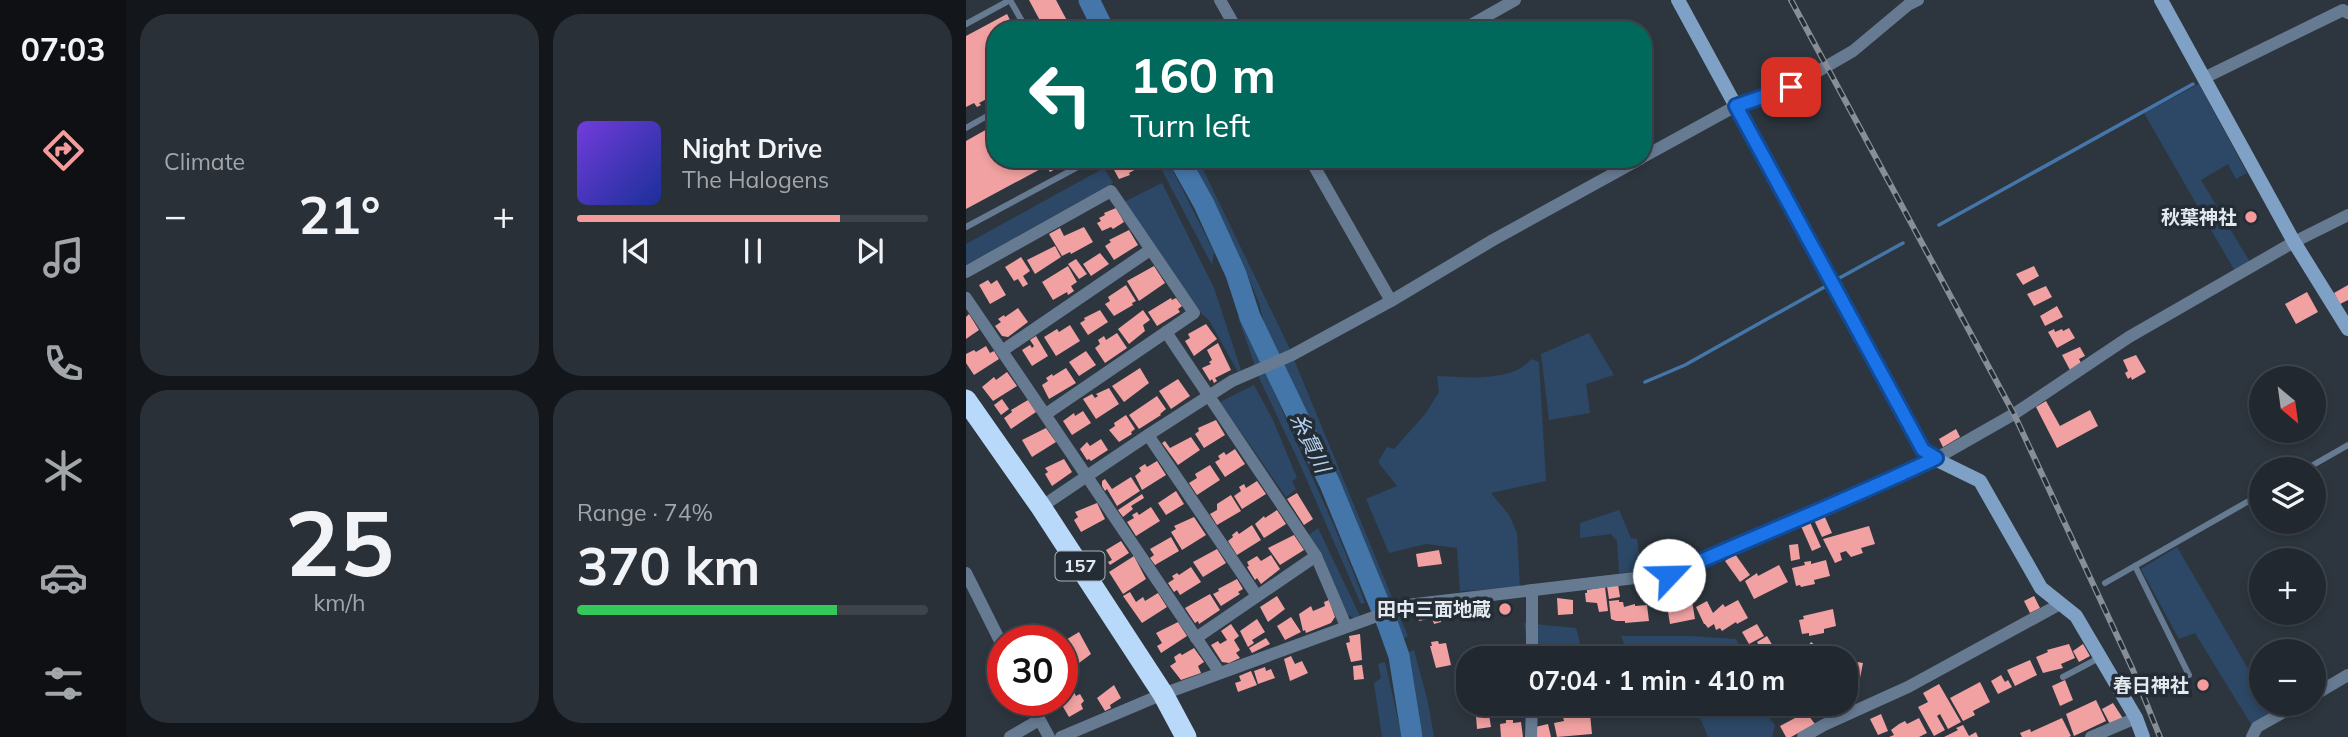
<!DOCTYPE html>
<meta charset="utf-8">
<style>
:root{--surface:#22282f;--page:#2a3037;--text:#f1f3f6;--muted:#a2a6aa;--line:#3f444b;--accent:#f59b9c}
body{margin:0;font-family:Mulish,"Noto Sans JP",sans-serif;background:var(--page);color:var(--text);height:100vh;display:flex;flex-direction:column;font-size:26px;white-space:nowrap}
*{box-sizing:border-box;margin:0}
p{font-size:23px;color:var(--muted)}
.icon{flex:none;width:38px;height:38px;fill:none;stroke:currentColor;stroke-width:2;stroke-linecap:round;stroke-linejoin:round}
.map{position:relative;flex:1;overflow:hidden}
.sheet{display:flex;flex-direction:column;gap:14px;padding:14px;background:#13161a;width:840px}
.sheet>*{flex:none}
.hud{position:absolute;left:21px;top:21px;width:665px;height:147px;border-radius:28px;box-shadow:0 4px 10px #0003,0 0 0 2px var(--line);background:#00695c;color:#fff;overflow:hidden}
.needle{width:46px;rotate:151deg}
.controls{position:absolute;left:1283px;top:366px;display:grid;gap:14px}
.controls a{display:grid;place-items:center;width:77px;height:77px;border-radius:50%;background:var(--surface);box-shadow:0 4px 10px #0003,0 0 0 2px var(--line);font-size:35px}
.speed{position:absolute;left:21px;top:625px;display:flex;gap:14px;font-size:35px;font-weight:700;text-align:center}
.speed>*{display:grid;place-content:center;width:91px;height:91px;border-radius:50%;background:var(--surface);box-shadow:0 4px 10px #0003,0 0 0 2px var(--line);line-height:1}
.speed .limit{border:10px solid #d22;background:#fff;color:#111}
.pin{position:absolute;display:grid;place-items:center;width:60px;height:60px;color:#fff;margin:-30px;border-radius:14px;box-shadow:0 4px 10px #0006}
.me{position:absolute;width:77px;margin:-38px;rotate:66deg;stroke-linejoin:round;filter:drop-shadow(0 0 5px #0008)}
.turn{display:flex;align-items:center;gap:24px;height:147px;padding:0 28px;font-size:32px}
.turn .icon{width:91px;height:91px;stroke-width:2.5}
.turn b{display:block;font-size:49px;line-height:60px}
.big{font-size:52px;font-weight:700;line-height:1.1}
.sheet .tile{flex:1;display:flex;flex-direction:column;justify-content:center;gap:10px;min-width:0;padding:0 24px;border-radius:28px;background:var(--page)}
.sheet .dial{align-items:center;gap:0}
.dial b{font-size:91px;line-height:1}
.song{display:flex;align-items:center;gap:21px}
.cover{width:84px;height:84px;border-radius:10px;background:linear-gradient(135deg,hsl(260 70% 55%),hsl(230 70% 35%))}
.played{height:7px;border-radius:4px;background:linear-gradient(90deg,var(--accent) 75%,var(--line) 75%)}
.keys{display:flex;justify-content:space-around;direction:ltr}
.heat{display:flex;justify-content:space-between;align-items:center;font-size:38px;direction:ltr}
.charge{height:10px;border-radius:5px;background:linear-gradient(90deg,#34c759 74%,var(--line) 0)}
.sheet .tiles{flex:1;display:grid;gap:14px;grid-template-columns:repeat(2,1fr)}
.trip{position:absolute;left:490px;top:646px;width:402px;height:70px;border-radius:28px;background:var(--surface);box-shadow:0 4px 10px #0003,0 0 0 2px var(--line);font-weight:700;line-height:70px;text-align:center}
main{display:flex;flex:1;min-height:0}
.tab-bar{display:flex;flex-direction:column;width:126px;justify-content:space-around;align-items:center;background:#0e1013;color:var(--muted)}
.tab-bar .icon{width:49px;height:49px}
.tab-bar .on{color:var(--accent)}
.tab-bar b{font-size:32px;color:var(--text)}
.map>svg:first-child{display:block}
.green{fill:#2c4866}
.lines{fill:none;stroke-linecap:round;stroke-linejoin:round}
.stream{stroke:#4576a9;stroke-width:3.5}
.river{stroke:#4576a9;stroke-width:21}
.building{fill:#f1a1a1}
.lane{stroke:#667b92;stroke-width:6}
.street{stroke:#667b92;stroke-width:12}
.secondary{stroke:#80a1c6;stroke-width:14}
.highway{stroke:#b9d9fa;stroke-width:21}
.rail-casing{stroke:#878e96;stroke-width:6}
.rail{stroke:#242c35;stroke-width:3.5;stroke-dasharray:10;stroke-linecap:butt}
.route-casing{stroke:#114b97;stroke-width:18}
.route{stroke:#1a73e8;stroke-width:12}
.poi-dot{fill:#f59b9c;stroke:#242c35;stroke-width:2.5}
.labels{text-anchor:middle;stroke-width:7;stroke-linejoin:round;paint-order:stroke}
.shield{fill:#242c35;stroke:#aab0b7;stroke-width:2}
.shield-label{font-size:18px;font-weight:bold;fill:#e3e9ef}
.poi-label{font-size:19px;font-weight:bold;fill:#e3e9ef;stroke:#242c35;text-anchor:end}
.water-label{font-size:21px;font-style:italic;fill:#b8d3f0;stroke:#242c35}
</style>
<main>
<nav class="tab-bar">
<b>07:03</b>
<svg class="icon on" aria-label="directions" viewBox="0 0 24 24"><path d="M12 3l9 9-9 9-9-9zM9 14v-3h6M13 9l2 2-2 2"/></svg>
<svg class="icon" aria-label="music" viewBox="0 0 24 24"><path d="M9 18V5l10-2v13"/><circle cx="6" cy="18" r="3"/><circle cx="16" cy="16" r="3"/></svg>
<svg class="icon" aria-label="phone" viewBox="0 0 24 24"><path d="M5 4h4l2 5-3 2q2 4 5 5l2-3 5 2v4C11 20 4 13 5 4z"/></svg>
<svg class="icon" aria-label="climate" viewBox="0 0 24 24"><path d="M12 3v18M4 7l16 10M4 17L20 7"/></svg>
<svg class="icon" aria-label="car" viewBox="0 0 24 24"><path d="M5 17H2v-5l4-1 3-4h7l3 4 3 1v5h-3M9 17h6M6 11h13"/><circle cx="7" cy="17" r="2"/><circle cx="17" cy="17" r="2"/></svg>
<svg class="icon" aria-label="filters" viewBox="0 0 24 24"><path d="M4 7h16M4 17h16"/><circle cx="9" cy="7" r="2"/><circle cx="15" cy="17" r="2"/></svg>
</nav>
<section class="sheet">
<div class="tiles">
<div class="tile"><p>Climate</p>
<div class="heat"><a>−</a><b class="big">21°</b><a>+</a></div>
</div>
<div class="tile">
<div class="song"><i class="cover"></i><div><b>Night Drive</b><p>The Halogens</p></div></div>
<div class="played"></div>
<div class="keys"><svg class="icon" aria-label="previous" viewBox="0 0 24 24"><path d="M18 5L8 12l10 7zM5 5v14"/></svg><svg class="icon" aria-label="pause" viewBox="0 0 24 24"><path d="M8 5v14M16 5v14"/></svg><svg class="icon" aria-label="next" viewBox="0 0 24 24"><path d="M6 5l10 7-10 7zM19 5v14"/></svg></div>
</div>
<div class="tile dial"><b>25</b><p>km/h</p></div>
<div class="tile"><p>Range · 74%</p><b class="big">370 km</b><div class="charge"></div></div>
</div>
</section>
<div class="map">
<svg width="1382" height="737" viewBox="0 0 1382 737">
<rect width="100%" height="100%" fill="#2d363f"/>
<!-- green -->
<g class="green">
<polygon points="1233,84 1281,173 1270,179 1262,164 1235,180 1285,264 1270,273 1178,113"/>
<polygon points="190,159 201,159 248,252 246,265"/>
<polygon points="222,159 232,159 322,345 442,636 435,640 382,506 339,419 298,323 293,303 278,266"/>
<polygon points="138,168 147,183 0,265 0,244"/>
<polygon points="196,183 248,288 275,370 272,372 243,320 236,314 158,202"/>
<path d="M 277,310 C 310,410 363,503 399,603 L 395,604 L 332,460 L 294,380 L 272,317 Z"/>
<polygon points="623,333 648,375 620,384 624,413 583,420 575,354"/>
<path d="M 565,359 L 573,362 L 580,481 L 525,493 L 543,515 L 551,533 L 554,588 L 494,591 L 491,548 L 460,544 L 423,553 L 400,499 L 431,486 L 412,462 L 421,447 L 428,449 L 460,413 L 473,392 L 471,376 C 498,377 547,383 565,359 Z"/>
<polygon points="288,385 307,420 331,478 326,481 330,489 320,497 254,402"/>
<polygon points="653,510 665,538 671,539 676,571 653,573 651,541 645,534 614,538 614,523"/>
<polygon points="352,528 394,616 388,618 380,614 336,540"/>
<polygon points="1211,547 1295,691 1295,704 1302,704 1307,712 1285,724 1229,633 1213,639 1175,569"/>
<polygon points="558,623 610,628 618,658 563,658"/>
<polygon points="655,636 724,636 770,639 781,658 664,658"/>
<polygon points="448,650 462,702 468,737 457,737 437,654"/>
<polygon points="419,662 436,737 416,737 408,683 415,678 412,664"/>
<polygon points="728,704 792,704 809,725 806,737 742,737"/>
</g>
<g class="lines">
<!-- stream -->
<g class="stream">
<polyline points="973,225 1227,84"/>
<polyline points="868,281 937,243"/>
<polyline points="679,382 719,365 862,285"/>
</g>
<!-- river -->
<g class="river">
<polyline points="123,0 138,30"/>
<polyline points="213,159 238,204 270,274 284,317 364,484 422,625 433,656 446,737"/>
</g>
</g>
<!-- building -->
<g class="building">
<polygon points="63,0 90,0 106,30 79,30"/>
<polygon points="41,14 49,30 30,30 30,94 13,103 15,105 11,107 8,103 0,107 0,36"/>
<polygon points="30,124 30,159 107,159 84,172 80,166 0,209 0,141"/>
<polygon points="163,159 167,159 172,168 163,173 164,175 153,179 147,168"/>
<polygon points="150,208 158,222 147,229 145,227 136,231 131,223 135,221 133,218 139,215 138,213"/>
<polygon points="118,227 127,242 105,254 104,252 96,256 83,234 94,228 98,236"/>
<polygon points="163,230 172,245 148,260 139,246 145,242 143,240"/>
<polygon points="89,246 95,257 69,274 61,260"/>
<polygon points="134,253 143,264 125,276 117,264"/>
<polygon points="55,257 64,271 57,276 62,284 57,287 52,279 48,281 39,267"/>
<polygon points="110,259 121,274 113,279 102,264"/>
<polygon points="102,266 111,282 105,286 108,291 102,295 101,292 87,300 76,282"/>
<polygon points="188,266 199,283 173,301 161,281"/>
<polygon points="1068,266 1073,276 1057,285 1050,274"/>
<polygon points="22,280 25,284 31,280 40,295 24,304 13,285"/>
<polygon points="160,285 170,301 166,303 167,305 148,316 139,304 144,301 142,297"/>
<polygon points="1382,285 1382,300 1374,304 1368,293"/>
<polygon points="1080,286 1086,297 1068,306 1061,294"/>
<polygon points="1341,292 1352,312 1330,324 1319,304"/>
<polygon points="205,298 206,300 210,298 216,306 212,309 214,312 191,326 182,312"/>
<polygon points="1091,306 1097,317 1079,326 1074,316"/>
<polygon points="52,308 62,322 42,337 36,336 29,326 35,322 32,319 38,315 39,317"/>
<polygon points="134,310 142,322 122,335 114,323 119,320 118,318"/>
<polygon points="177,310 184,320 177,325 179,331 163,344 152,329"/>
<polygon points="3,314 13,330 0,339 0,317"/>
<polygon points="240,324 251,339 228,356 219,341 224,338 222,334"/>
<polygon points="104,325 114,341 90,356 78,337 91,329 93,332"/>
<polygon points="1103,328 1109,338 1091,348 1082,332 1088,329 1089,332 1096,329 1097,331"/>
<polygon points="151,333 161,348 139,363 129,348 134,344 132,340 138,336 140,340"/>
<polygon points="70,336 82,356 66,366 56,350 64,345 66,348 68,346 64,340"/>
<polygon points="252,343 265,370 249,378 251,381 248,383 246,379 244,381 236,368 245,364 243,362 246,360 241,350"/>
<polygon points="20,346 24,353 28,351 33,359 8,375 0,363 0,354 8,350 10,352"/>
<polygon points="1114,347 1119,356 1113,359 1115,363 1104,370 1096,355"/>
<polygon points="120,351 130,365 113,376 103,362"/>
<polygon points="1170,355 1180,372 1166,380 1165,377 1162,379 1159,373 1162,371 1157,360"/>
<polygon points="100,368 110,383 83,399 76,385 82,381 80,378 86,374 87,376"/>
<polygon points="174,368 183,383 158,402 146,386"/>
<polygon points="41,372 51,386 27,401 16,387 28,377 30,380"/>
<polygon points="212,379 224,396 205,409 193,391"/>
<polygon points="143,388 153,404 130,419 117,399 126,394 129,398 132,396 130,394"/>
<polygon points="191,396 200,409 194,414 195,415 173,429 163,415"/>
<polygon points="36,399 43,409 35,415 28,405"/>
<polygon points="62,400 70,412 45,429 38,418 46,412 45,410"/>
<polygon points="1080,401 1094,426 1124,410 1132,426 1091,448 1070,407"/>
<polygon points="117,411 125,423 106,435 97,421 108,413 109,416"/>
<polygon points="160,415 169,429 165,432 166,434 153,442 143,430 149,426 148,423"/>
<polygon points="250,420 259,435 238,448 229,434 233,431 232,428"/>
<polygon points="80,428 90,442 66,457 56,440"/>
<polygon points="990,429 994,437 977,447 973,439"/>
<polygon points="225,437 234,450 212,465 196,443 199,441 204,448"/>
<polygon points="135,439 142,450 125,461 123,459 121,460 114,449 121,442 124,446"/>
<polygon points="269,449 279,464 259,477 249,462 254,459 252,456 258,452 260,455"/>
<polygon points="98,459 106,472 86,486 79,474 82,472 79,468"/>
<polygon points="191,461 200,475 176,490 169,476 175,471 173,468 179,464 181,467"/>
<polygon points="244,465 254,480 231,495 223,483 231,478 229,474"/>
<polygon points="165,477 174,491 151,506 141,489 139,491 136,486 136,481 139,479 146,489"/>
<polygon points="291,481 300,494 276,509 268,496 275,491 273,487 278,484 280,488"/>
<polygon points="210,491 218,504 200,515 192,503"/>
<polygon points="331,493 347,519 338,525 321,499"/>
<polygon points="176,494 178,498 165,506 167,509 157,517 152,510"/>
<polygon points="265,495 275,511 251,525 244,514 251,510 251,504"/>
<polygon points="131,503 139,519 115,532 108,520 112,517 109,512"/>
<polygon points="185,507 194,521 170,536 161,522 168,518 166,515 171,512 173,515"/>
<polygon points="311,510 320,524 298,538 289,524 298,516 299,518"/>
<polygon points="858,515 866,533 856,537 848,520"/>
<polygon points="228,517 240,535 216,550 205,532 210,529 208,526"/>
<polygon points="844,522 855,547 846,551 835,526"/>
<polygon points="286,525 295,540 271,555 262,541 267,537 266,535 271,531 273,534"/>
<polygon points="903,526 909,544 895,548 897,553 885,557 880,551 874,553 876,560 869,563 857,539"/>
<polygon points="328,535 338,550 314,565 302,548"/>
<polygon points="205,537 213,551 189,565 184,558 188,555 184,549"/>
<polygon points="155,541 163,553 144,565 142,562 146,560 140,550"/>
<polygon points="832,544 834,559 825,561 823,545"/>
<polygon points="251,549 260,563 237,577 227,562"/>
<polygon points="473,550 476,564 452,567 450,554"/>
<polygon points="769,554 784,575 774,582 759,561"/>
<polygon points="305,555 314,569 295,584 291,578 289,580 281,567 283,566 281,562 291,556 295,561"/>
<polygon points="168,556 180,579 157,594 143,572"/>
<polygon points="860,560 864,576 848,580 849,584 835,587 834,585 830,586 826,568 839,565 838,562 845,561 845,564"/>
<polygon points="813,565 822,582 788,599 779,581 791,573 792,576"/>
<polygon points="225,567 235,582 214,595 211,590 208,592 202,583 208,579 206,576 211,573 213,575"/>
<polygon points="271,579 277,589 272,592 274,594 255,606 247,594 253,591 252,589"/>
<polygon points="695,581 697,598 686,599 684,582"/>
<polygon points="652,584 654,597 643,599 641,586"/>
<polygon points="639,587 642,611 633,612 631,603 620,602 619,593 621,593 621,590"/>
<polygon points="164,592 170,602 177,597 179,601 192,593 201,607 176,623 157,596"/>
<polygon points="244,594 254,610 233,624 232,621 229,623 219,608"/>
<polygon points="311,596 319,609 302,622 294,607"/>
<polygon points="1068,596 1074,608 1064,613 1058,601"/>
<polygon points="591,598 607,600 607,614 592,615"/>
<polygon points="363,600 369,617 365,623 340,633 339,630 337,631 333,614 345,606 347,611 359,606 358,602"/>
<polygon points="653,600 653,602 657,602 658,607 669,604 669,606 681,605 683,621 659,623 659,621 650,621 645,619 643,601"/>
<polygon points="772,600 782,618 771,624 770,622 756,631 754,628 750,630 748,624 742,628 739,624 738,624 730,607 741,601 747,613 757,604 759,607"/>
<polygon points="713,601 714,604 726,601 729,619 704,624 701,606"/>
<polygon points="471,605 475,622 468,624 466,618 453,621 451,610"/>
<polygon points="867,609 870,626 858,629 858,633 843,636 843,633 836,634 833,620 838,619 837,616"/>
<polygon points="325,617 335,632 319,640 311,626"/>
<polygon points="291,619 299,632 286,640 288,643 282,647 274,631"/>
<polygon points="212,622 221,636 195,653 191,646 196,643 190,633"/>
<polygon points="265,624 273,636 268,640 274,650 270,653 274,658 263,663 256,662 245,645 252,641 254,644 261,640 255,631"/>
<polygon points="791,624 798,636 783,644 776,632"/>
<polygon points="80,632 84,640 51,640 53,636 66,639"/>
<polygon points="113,632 125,654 113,663 112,661 110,662 98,641"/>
<polygon points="394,634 396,660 385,662 380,643 384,642 383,636"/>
<polygon points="801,636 808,648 798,654 791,642"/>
<polygon points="300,638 304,644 286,653 283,648"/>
<polygon points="472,641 473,644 480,643 485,665 470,668 464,646 466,646 465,642"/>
<polygon points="845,642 853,648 845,658 833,658"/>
<polygon points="530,644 531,646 534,645 536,658 517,658 516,649 519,648 519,646"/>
<polygon points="1103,644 1109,658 1095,664 1097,668 1077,673 1070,657 1082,652 1081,650"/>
<polygon points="1117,644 1124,656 1113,662 1107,651"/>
<polygon points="228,648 238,662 232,666 235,673 215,680 204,666 210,662 208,657 214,653 216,655"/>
<polygon points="325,656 329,664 336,661 342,673 324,681 318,659"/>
<polygon points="880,660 897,663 894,678 880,675"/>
<polygon points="1064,660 1071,675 1049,686 1041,670"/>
<polygon points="396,665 398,679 388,680 387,666"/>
<polygon points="299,667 300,671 305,669 309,678 292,684 288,671"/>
<polygon points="285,671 291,685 272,692 269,683 275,681 273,676"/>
<polygon points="1035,675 1039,682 1042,680 1046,687 1032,694 1025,681"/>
<polygon points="1099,680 1107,700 1094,706 1086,686"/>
<polygon points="1014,682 1024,702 1007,711 1009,715 997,721 984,698"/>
<polygon points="973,684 995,722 982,729 974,714 971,716 979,730 968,736 952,707 962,702 957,693"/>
<polygon points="104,685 110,696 114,694 118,701 115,704 117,709 103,717 93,700 96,700 96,689"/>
<polygon points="148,685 155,698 144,705 145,708 139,711 131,698"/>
<polygon points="1130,700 1140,721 1108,736 1100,714"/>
<polygon points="1147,703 1158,720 1145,726 1136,709"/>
<polygon points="836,707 849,724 825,737 820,737 814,726 829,718 826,713"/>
<polygon points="621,711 624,714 626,734 591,737 588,723 598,721 597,717 606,715 607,718 610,718 609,713"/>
<polygon points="523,714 525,727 511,729 510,716"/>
<polygon points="915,714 922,731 912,735 904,719"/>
<polygon points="953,718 961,733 953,737 923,737 928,735 925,730 933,724 939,721 941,724"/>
<polygon points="1096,718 1105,736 1103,737 1056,737 1054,733 1064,729 1065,732"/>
<polygon points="540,720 547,720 547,723 555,722 557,737 535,737 534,724 540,723"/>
<polygon points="582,724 585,737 571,737 569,727"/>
<polygon points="997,725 1003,736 1010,732 1012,737 978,737 992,730 990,728"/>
</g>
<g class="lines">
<!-- lane -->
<g class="lane">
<polyline points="44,0 61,30"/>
<polyline points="0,24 44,0"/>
<polyline points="0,128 30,111"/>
<polyline points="0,227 121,162 122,159"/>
<polyline points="1340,469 1382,445"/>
<polyline points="1169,566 1223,675"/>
<polyline points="1139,583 1295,494"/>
<polyline points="1097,677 1133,658"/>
</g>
<!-- street -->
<g class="street">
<polyline points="254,0 271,30"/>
<polyline points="496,30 549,0"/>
<polyline points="1238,78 1377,10 1382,13"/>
<polyline points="677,157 770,106 825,87 861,66 887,51 942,5 952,0"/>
<polyline points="344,159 425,301"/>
<polyline points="0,272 145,191 228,313 80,414"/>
<polyline points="0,298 254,673"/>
<polyline points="200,332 350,556 380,626"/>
<polyline points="36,351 184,250"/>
<polyline points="182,435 291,596"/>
<polyline points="75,507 182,435 266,381 326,355 425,301 527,240 674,159"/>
<polyline points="0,573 37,647"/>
<polyline points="230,638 350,556"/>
<polyline points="566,658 566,590"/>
<polyline points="1348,695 1382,675"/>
<polyline points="63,700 83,737"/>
<polyline points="44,737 73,720"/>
<polyline points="95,737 197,694 441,605 703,574 760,548 776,543 906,489 969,459 1048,414 1163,337 1328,242 1382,215"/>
<polyline points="565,737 566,704"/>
<polyline points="837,737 858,725 942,687 1094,604"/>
<polyline points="1125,737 1170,718"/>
<polyline points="1286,737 1291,727 1332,704"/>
</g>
<!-- secondary -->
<g class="secondary">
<polyline points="712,0 957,450 969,459 1014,481 1075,588 1110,616 1170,718 1177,737"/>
<polyline points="1195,0 1328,242 1382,329"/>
</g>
<!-- highway -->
<polyline class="highway" points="0,400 75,507 197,694 220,737"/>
<defs>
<polyline id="rail" points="825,0 1048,414 1167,670 1194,737"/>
</defs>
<!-- rail casing -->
<use href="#rail" class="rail-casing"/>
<!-- rail -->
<use href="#rail" class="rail"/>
</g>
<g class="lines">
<defs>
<path id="route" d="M 703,575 C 792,535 882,500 970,458 L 957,450 L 770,106 L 825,87"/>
</defs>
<!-- route casing -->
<use href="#route" class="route-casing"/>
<!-- route -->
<use href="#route" class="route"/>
</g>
<!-- markers -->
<g class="poi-dot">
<circle cx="1285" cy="217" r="7"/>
<circle cx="539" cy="609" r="7"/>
<circle cx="1237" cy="685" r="7"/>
</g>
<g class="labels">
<!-- shield labels -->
<rect class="shield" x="89.5" y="551.5" width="49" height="29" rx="5"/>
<g class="shield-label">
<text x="114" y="572">157</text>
</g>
<!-- poi labels -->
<g class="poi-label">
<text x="1271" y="224">秋葉神社</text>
<text x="525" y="616">田中三面地蔵</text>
<text x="1223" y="692">春日神社</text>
</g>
<!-- water labels -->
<g class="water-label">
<text transform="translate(344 443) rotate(64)" y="7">糸貫川</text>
</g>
</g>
</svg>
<div class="controls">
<a><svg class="needle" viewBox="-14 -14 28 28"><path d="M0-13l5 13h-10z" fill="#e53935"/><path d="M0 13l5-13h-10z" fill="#a2a6aa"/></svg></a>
<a><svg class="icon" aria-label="layers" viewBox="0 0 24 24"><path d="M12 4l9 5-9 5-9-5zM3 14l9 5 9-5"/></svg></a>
<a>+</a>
<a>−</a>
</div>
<div class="speed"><div class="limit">30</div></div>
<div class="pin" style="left:825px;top:87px;background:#d93025"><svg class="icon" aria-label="arrive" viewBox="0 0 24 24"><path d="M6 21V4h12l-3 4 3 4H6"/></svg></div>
<svg class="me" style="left:703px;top:575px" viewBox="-20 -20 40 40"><circle r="19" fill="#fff"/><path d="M0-13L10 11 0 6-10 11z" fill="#1a73e8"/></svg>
<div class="trip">07:04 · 1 min · 410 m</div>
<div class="hud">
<div class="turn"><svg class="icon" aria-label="left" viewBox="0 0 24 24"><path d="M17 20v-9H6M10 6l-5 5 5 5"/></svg><div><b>160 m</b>Turn left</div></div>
</div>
</div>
</main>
